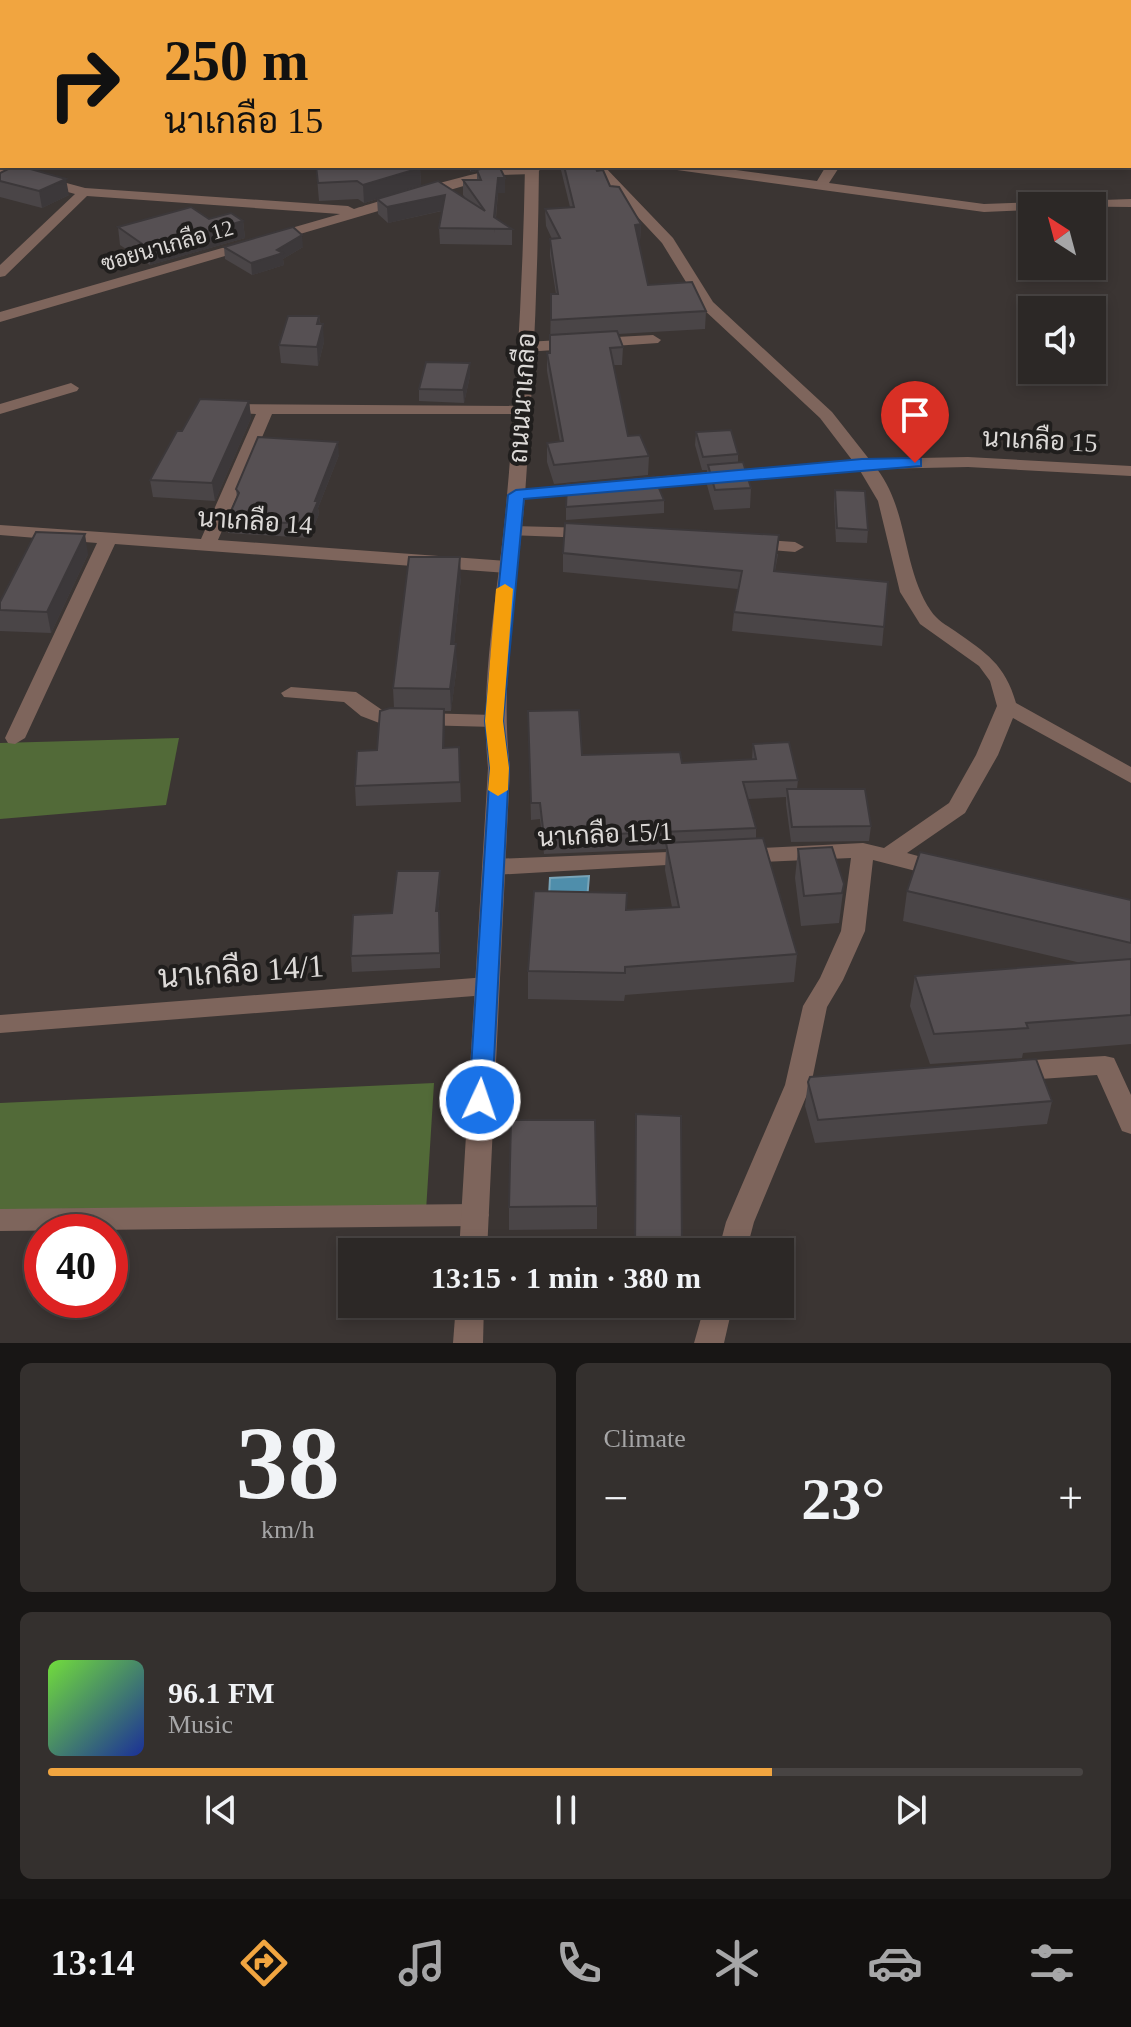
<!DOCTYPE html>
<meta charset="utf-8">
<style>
:root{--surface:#2c2826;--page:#34302e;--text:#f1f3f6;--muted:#a6a6a7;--line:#484443;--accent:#f1a540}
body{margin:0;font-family:"Times New Roman",Sarabun,serif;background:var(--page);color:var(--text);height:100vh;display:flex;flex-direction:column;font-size:30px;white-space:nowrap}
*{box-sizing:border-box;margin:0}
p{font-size:26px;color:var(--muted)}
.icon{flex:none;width:44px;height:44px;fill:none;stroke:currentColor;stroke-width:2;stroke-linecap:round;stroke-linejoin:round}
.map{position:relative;height:1343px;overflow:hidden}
.side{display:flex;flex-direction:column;gap:20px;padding:20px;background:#181615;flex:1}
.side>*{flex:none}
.banner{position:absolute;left:0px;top:0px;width:1132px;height:168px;box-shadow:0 4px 12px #0003,0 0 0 2px var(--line);background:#f1a540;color:#111;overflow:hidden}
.needle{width:52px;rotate:324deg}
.controls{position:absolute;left:1018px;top:192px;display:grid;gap:16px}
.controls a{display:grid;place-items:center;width:88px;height:88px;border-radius:0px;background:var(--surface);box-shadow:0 4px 12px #0003,0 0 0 2px var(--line);font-size:40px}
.speed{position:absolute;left:24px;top:1214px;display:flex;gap:16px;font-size:40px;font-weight:700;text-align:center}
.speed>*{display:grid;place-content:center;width:104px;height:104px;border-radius:50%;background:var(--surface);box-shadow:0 4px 12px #0003,0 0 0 2px var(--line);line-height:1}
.speed .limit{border:12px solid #d22;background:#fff;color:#111}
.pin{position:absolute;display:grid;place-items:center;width:68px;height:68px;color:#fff;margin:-82px -34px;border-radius:50% 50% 50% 0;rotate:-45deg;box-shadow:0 0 8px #0007}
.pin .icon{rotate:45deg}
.me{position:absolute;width:88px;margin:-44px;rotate:3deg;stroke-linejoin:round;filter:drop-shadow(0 0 6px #0008)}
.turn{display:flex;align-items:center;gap:28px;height:168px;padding:0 32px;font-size:36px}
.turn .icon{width:104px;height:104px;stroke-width:2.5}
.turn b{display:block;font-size:56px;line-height:68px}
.big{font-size:60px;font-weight:800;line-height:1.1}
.side .widget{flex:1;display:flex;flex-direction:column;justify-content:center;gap:12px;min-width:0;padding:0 28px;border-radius:12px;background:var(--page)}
.side .dial{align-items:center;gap:0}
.dial b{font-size:104px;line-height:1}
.song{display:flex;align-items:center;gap:24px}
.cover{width:96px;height:96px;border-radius:12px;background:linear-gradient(135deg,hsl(100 70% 55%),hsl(230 70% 35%))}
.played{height:8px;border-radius:4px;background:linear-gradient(90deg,var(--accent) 70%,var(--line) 70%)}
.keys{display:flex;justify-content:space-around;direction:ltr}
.heat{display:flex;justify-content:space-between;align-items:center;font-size:44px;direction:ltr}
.side .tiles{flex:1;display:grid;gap:20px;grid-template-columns:1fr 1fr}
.widget:last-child{grid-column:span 2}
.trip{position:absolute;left:338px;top:1238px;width:456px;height:80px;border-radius:0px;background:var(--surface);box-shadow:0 4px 12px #0003,0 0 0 2px var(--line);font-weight:800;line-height:80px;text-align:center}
.menu{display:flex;height:128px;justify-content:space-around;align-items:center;background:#12100f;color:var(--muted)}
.menu .icon{width:56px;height:56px}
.menu .on{color:var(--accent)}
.menu b{font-size:36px;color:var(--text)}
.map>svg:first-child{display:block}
.forest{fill:#526a38}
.water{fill:#4f8eab;stroke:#79a4b8;stroke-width:2}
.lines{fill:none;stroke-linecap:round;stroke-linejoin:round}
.minor{fill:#7e655c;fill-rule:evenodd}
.tertiary{fill:#7e655c;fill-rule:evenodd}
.wall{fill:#4a4547}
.shaded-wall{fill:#3c383a}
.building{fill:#565053;stroke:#3c383a;stroke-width:2}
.route{fill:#1a73e8;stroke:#114b97;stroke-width:2}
.slow{fill:#f59e0b}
.labels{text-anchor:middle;stroke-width:8;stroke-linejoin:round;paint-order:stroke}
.far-street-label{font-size:22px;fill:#dcd9d7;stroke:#201e1d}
.street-label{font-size:26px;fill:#dcd9d7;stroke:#201e1d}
.near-street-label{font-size:32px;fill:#dcd9d7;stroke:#201e1d}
</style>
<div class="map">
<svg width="1131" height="1343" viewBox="0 0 1131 1343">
<rect width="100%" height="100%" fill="#3b3533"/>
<!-- forest -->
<g class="forest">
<polygon points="179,738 166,805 0,819 0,743"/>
<polygon points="434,1083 426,1211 0,1210 0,1103"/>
</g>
<!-- water -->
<g class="water">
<polygon points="0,0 233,0 2,2 0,56"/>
<polygon points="589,876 586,912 548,915 550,878"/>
</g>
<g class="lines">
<!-- minor -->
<g class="minor">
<polygon points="959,0 986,0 987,2 960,2"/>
<rect x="1130" y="15" width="1" height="7"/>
<rect x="1130" y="43" width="1" height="7"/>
<rect x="1130" y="71" width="1" height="8"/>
<rect x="1130" y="105" width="1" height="8"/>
<path d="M 0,165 L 85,188 L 348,206 L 354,209 C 386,200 518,154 540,170 L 533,174 L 501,175 L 0,322 L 0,312 L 340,214 L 87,196 L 5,276 L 0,277 L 0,265 L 75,194 L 0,173 Z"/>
<path d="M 590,166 L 604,166 L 673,238 L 713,302 L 832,412 L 869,459 L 968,457 L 1131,466 L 1131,476 L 968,467 L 877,469 C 909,511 902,568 931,611 C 937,620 946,625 955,631 C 986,653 1005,664 1016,703 L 1131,767 L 1131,783 L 1013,718 L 998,755 L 965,813 L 907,853 L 951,865 L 954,870 L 951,875 L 943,878 L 873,860 L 865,931 L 843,980 L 827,1007 L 811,1085 L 754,1222 L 746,1252 L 718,1252 L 726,1222 L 785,1085 L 803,1006 L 820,978 L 841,931 L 851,858 L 740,863 L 732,861 L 729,856 L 732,851 L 740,849 L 863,843 L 884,848 L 949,803 L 976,755 L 997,706 L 990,681 L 979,666 L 920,624 L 900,592 L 878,501 L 859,469 L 625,488 L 622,484 L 631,479 L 852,460 L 820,418 L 702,308 L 662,243 Z"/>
<polygon points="670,166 706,166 817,181 826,166 840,166 829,183 984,204 1131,199 1131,207 1032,206 1032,210 984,212 677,170"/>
<polygon points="653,335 661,340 658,343 525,352 517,347 525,342"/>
<polygon points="71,383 79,388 77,391 0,414 0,404"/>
<polygon points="225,404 527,406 529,409 521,414 272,414 218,540 507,561 516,567 507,573 115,544 25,738 15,744 8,743 5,738 97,543 0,535 0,525 201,539 256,414 219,412 217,409"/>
<polygon points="592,483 598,484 601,488 598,492 516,500 507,495 516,490"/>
<polygon points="513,526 589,528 598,533 589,538 507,535 504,531"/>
<polygon points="753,539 795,542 804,547 795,552 747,548 744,544 747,540"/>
<polygon points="291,687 356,692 385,712 494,715 504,721 494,727 382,724 361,716 344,702 284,697 281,693"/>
<polygon points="693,851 701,853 704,858 701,863 493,875 485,872 482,867 485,862 493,859"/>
<polygon points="487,977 496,980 499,986 496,992 487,995 0,1033 0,1015"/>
<polygon points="1105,1056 1114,1058 1131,1095 1131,1134 1122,1131 1097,1075 1014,1081 1005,1078 1001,1071 1005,1064 1014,1061"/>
<polygon points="475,1204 485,1207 489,1215 485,1223 475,1226 0,1231 0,1209"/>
<polygon points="705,1304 733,1304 724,1343 694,1343"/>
</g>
<!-- tertiary -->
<g class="tertiary">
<path d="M 525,166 L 539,166 C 538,276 533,386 525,495 C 518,585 499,678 510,768 L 487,1252 L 459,1252 L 488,768 C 479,677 500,585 507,495 C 517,386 523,276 525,166 Z"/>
<polygon points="456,1304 484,1304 483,1343 453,1343"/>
</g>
</g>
<!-- wall -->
<g class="wall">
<polygon points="316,166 420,168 421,185 385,197 467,200 463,195 463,180 477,180 477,171 471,172 467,166 499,166 505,193 498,193 496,218 512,229 512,245 440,244 439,228 442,211 388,223 378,214 377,199 364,203 358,199 319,201"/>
<polygon points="560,166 595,166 597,171 641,224 640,241 639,241 648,285 706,311 705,329 618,334 623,347 622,365 613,365 628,436 649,456 648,475 554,484 547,462 547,443 560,442 547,371 547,353 550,353 551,294 556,294 550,256 550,239 552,239 546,226 545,209 570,207"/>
<polygon points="743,166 778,166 775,170"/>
<polygon points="0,173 69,195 42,208 0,197"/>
<polygon points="209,219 243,221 245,238 150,265 120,245 118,227"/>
<polygon points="224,247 303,247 283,259 284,265 252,275 225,259"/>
<polygon points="319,316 324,342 318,366 281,363 279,345"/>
<polygon points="470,376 464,403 419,401 419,389"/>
<polygon points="249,401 251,418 215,501 153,497 150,480 182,431"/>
<polygon points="696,432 738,454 738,463 751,488 750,508 714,510 707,485 707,470 702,470 695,445"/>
<polygon points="339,455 318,508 319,514 309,538 228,533 227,520 237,498 236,489"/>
<polygon points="835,490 868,530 867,543 836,542 834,503"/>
<polygon points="664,500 664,513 566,520 566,507"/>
<polygon points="563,553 778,554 775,571 888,582 882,646 732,631 734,612 738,589 563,572"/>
<polygon points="88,554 51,633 0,631 0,602"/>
<polygon points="461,577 454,644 457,665 451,711 444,711 444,747 459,747 461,802 356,806 355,786 377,750 394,708 393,688"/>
<polygon points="528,711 582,755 682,763 752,759 753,744 798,780 797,789 871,826 869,841 791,842 786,804 786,797 748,799 756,828 756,839 797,954 794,982 625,995 624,1001 528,999 528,971 626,910 672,907 665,870 666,849 544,854 540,819 531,820"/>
<polygon points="798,849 844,884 839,923 801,926 795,878"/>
<polygon points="440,886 438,911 440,927 440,968 352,972 351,956 392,913"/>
<polygon points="907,891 1131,900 1131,1044 1023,1053 1022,1058 930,1064 910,1006 915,976 1081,963 903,921"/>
<polygon points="808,1082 1052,1101 1047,1124 815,1143 805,1106"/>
<polygon points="597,1206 597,1229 509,1230 509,1207"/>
</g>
<!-- shaded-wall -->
<g class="shaded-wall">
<polygon points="471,166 494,166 471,172"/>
<polygon points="420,168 421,185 364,203 363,185"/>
<polygon points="498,178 505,178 505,193 498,193 494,233 494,217"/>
<polygon points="66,179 69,195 42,208 39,191"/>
<polygon points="445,195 445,210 388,223 387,207"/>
<polygon points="243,221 245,238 150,265 148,248"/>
<polygon points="641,224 640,241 635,242 635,225"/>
<polygon points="302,235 303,247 283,259 284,265 252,275 251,263"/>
<polygon points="319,316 321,332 323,324 324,342 318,366 317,347 317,324"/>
<polygon points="470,363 470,376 464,403 463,390"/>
<polygon points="249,401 251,418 215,501 212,483"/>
<polygon points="338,442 339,455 318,508 319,514 309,538 308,524 315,501"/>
<polygon points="85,534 88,554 51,633 47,612"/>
<polygon points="460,557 461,577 452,665 451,644"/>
<polygon points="456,644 457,665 451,711 450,689"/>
<polygon points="444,709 445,729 444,767 443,748"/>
<polygon points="440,871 440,886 437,927 436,911"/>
</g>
<!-- building -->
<g class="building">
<polygon points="656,0 785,0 784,1 791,2 660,2 655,1"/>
<polygon points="14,166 20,166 66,179 39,191 0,181 0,173"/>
<polygon points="316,166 417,166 420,168 363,185 357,181 318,183"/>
<polygon points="490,166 499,166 505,178 498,178 494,217 512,229 439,228 445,195 387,207 377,199 438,181 485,211 463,180 481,180 477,170"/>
<polygon points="564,166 595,166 597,171 603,170 610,186 619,187 641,224 635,225 648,285 692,282 706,311 551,320 551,294 558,294 550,239 560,238 545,209 574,207"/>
<polygon points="191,207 209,219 231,213 243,221 148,248 118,227"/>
<polygon points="293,227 302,235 277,250 283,253 251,263 224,247"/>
<polygon points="288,316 319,316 317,324 323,324 317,347 279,345"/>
<polygon points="617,331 623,347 610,348 628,436 640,435 649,456 554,465 547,443 563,441 547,353 550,353 550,335"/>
<polygon points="426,362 470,363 463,390 419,389"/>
<polygon points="200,399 249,401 212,483 150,480 177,431 182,431"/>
<polygon points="731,430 738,454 703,457 696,432"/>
<polygon points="258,437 338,442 315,501 318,501 308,524 227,520 239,493 236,489"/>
<polygon points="743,462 751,488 715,490 708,465"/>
<polygon points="654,476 664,500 566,507 567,484"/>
<polygon points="835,490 865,491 868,530 837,528"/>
<polygon points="565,523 779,535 774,571 888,582 884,627 734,612 742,571 563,553"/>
<polygon points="36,532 85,534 47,612 0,610 0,602"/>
<polygon points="409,557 460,557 451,644 456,644 450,689 393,688"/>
<polygon points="390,708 444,709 443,748 459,747 460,782 355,786 357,751 377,750 380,711"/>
<polygon points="579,710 582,755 680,752 682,763 756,759 753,744 789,742 798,780 743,782 756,828 544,837 540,803 531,803 528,711"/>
<polygon points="787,789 865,789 871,826 792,827"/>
<polygon points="763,838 797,954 625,967 625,973 528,971 534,891 627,893 626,910 679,907 666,843"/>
<polygon points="832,847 844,884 842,893 804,896 798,849"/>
<polygon points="920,852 1131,900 1131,943 907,891"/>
<polygon points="397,871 440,871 436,911 439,911 440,953 351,956 353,915 392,913"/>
<polygon points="1131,959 1131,1015 1026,1023 1028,1028 934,1034 915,976"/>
<polygon points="1036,1059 1052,1101 818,1120 808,1082 810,1077"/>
<polygon points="636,1114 681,1116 682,1252 635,1252"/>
<polygon points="511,1120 595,1120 597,1206 509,1207"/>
</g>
<!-- route -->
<polygon class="route" points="915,458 921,459 921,466 524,499 503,721 509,768 492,1100 489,1107 480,1109 472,1107 469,1100 490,768 485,721 508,495 516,490 862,459"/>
<!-- slow -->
<polygon class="slow" points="505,584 513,589 503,721 509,768 508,790 498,796 488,790 490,768 485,721 496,589"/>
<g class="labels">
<!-- far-street labels -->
<g class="far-street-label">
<text transform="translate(167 245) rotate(-16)" y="8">ซอยนาเกลือ 12</text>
</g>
<!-- street labels -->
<g class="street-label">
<text transform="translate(522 398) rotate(-86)" y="9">ถนนนาเกลือ</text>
<text transform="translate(1040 440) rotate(3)" y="9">นาเกลือ 15</text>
<text transform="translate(255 521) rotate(4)" y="9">นาเกลือ 14</text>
<text transform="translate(605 834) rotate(-3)" y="9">นาเกลือ 15/1</text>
</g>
<!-- near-street labels -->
<g class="near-street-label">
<text transform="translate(241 971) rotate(-4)" y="11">นาเกลือ 14/1</text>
</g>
</g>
</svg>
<div class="controls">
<a><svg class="needle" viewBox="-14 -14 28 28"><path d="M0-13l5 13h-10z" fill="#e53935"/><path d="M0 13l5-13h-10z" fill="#a6a6a7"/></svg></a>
<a><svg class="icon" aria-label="sound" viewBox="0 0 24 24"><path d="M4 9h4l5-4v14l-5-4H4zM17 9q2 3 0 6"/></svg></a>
</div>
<div class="speed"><div class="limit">40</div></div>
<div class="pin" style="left:915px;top:463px;background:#d93025"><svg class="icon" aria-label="arrive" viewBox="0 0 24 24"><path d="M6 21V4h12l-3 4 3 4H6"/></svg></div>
<svg class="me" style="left:480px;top:1100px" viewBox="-20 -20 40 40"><circle r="17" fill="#1a73e8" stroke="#fff" stroke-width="3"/><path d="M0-11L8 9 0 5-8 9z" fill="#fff"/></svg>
<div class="trip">13:15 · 1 min · 380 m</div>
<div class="banner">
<div class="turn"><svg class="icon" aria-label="right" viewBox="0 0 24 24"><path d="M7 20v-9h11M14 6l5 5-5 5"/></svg><div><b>250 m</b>นาเกลือ 15</div></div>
</div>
</div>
<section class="side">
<div class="tiles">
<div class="widget dial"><b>38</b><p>km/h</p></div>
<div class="widget"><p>Climate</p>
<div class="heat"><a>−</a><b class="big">23°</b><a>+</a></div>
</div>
<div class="widget">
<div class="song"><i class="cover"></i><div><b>96.1 FM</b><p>Music</p></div></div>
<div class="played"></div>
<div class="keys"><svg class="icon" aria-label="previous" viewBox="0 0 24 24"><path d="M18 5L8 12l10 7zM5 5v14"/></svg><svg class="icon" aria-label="pause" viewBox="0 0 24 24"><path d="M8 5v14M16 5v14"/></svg><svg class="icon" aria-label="next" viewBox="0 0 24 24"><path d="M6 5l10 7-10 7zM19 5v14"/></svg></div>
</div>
</div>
</section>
<nav class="menu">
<b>13:14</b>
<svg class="icon on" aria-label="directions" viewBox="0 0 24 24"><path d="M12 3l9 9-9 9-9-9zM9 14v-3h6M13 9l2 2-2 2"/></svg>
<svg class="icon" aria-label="music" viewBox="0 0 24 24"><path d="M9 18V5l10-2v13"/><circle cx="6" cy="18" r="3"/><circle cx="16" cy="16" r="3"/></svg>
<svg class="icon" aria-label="phone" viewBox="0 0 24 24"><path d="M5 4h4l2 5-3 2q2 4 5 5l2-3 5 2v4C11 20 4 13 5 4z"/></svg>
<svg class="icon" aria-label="climate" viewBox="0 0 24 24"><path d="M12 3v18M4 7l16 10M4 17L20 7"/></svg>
<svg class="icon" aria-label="car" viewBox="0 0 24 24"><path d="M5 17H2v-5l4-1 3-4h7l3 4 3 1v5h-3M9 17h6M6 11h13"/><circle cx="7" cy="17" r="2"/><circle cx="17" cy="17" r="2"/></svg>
<svg class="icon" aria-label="filters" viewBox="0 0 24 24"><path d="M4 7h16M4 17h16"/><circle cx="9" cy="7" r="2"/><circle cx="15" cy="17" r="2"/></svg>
</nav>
